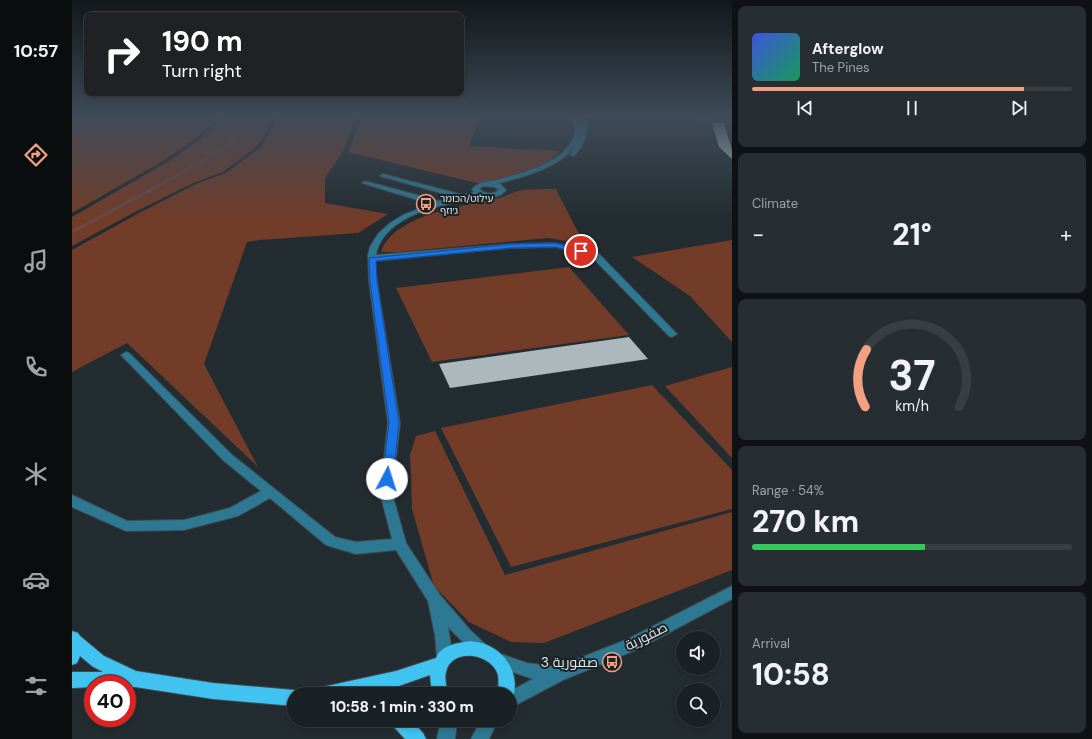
<!DOCTYPE html>
<meta charset="utf-8">
<style>
:root{--surface:#1a2124;--page:#272e31;--text:#f1f3f6;--muted:#9fa3a6;--line:#383e41;--accent:#f39f82}
body{margin:0;font-family:"DM Sans",Cairo,"Noto Sans Hebrew",sans-serif;background:var(--page);color:var(--text);height:100vh;display:flex;flex-direction:column;font-size:15px;white-space:nowrap}
*{box-sizing:border-box;margin:0}
p{font-size:13px;color:var(--muted)}
.icon{flex:none;width:22px;height:22px;fill:none;stroke:currentColor;stroke-width:2;stroke-linecap:round;stroke-linejoin:round}
.map{position:relative;flex:1;overflow:hidden}
.side{display:flex;flex-direction:column;gap:6px;padding:6px;background:#0e1214;width:360px}
.side>*{flex:none}
.banner{position:absolute;left:12px;top:12px;width:380px;height:84px;border-radius:8px;box-shadow:0 2px 6px #0003,0 0 0 1px var(--line);background:#202124;color:#fff;overflow:hidden}
.fabs{position:absolute;left:604px;top:631px;display:grid;gap:8px}
.fabs a{display:grid;place-items:center;width:44px;height:44px;border-radius:50%;background:var(--surface);box-shadow:0 2px 6px #0003,0 0 0 1px var(--line);font-size:20px}
.speed{position:absolute;left:12px;top:675px;display:flex;gap:8px;font-size:20px;font-weight:700;text-align:center}
.speed>*{display:grid;place-content:center;width:52px;height:52px;border-radius:50%;background:var(--surface);box-shadow:0 2px 6px #0003,0 0 0 1px var(--line);line-height:1}
.speed .limit{border:6px solid #d22;background:#fff;color:#111}
.pin{position:absolute;display:grid;place-items:center;width:34px;height:34px;color:#fff;margin:-17px;border:2px solid #fff;border-radius:50%;box-shadow:0 1px 4px #0007}
.me{position:absolute;width:44px;margin:-22px;rotate:5deg;stroke-linejoin:round;filter:drop-shadow(0 0 3px #0008)}
.turn{display:flex;align-items:center;gap:14px;height:84px;padding:0 12px;font-size:18px}
.turn .icon{width:52px;height:52px;stroke-width:2.5}
.turn b{display:block;font-size:28px;line-height:34px}
.big{font-size:30px;font-weight:800;line-height:1.1}
.side .tile{flex:1;display:flex;flex-direction:column;justify-content:center;gap:6px;min-width:0;padding:0 14px;border-radius:8px;background:var(--page)}
.side .dial{align-items:center;gap:0}
.dial svg{height:104px;overflow:visible;fill:none;stroke:var(--line);stroke-width:7;stroke-linecap:round;text-anchor:middle}
.dial text{fill:var(--text);stroke:none}
.song{display:flex;align-items:center;gap:12px}
.cover{width:48px;height:48px;border-radius:6px;background:linear-gradient(135deg,hsl(230 70% 55%),hsl(150 70% 35%))}
.played{height:4px;border-radius:2px;background:linear-gradient(90deg,var(--accent) 85%,var(--line) 85%)}
.keys{display:flex;justify-content:space-around;direction:ltr}
.heat{display:flex;justify-content:space-between;align-items:center;font-size:22px;direction:ltr}
.charge{height:6px;border-radius:3px;background:linear-gradient(90deg,#34c759 54%,var(--line) 0)}
.trip{position:absolute;left:215px;top:687px;width:230px;height:40px;border-radius:20px;background:var(--surface);box-shadow:0 2px 6px #0003,0 0 0 1px var(--line);font-weight:800;line-height:40px;text-align:center}
main{display:flex;flex:1;min-height:0}
.tabs{display:flex;flex-direction:column;width:72px;justify-content:space-around;align-items:center;background:#0a0d0e;color:var(--muted)}
.tabs .icon{width:28px;height:28px}
.tabs .current{color:var(--accent)}
.tabs b{font-size:18px;color:var(--text)}
.map>svg:first-child{display:block}
.green{fill:#723c29}
.lines{fill:none;stroke-linecap:round;stroke-linejoin:round}
.stream-far1{stroke:#684a46;stroke-width:2.5}
.stream{stroke:#684a46;stroke-width:3}
.building{fill:#adb8bd}
.minor-casing{stroke:#414a4e;stroke-width:2}
.major-casing{stroke:#414a4e;stroke-width:2}
.minor{fill:#2d7994;fill-rule:evenodd}
.major{fill:#40c3f0;fill-rule:evenodd}
.route{fill:#1a73e8;stroke:#114b97}
.labels{text-anchor:middle;stroke-width:4;stroke-linejoin:round;paint-order:stroke}
.far-poi-label{font-size:10px;fill:#e1e6e9;stroke:#1a2326;text-anchor:start}
.near-street-label{font-size:14px;fill:#e1e6e9;stroke:#1a2326}
.near-poi-label{font-size:14px;fill:#e1e6e9;stroke:#1a2326;text-anchor:end}
</style>
<main>
<nav class="tabs">
<b>10:57</b>
<svg class="icon current" aria-label="directions" viewBox="0 0 24 24"><path d="M12 3l9 9-9 9-9-9zM9 14v-3h6M13 9l2 2-2 2"/></svg>
<svg class="icon" aria-label="music" viewBox="0 0 24 24"><path d="M9 18V5l10-2v13"/><circle cx="6" cy="18" r="3"/><circle cx="16" cy="16" r="3"/></svg>
<svg class="icon" aria-label="phone" viewBox="0 0 24 24"><path d="M5 4h4l2 5-3 2q2 4 5 5l2-3 5 2v4C11 20 4 13 5 4z"/></svg>
<svg class="icon" aria-label="climate" viewBox="0 0 24 24"><path d="M12 3v18M4 7l16 10M4 17L20 7"/></svg>
<svg class="icon" aria-label="car" viewBox="0 0 24 24"><path d="M5 17H2v-5l4-1 3-4h7l3 4 3 1v5h-3M9 17h6M6 11h13"/><circle cx="7" cy="17" r="2"/><circle cx="17" cy="17" r="2"/></svg>
<svg class="icon" aria-label="filters" viewBox="0 0 24 24"><path d="M4 7h16M4 17h16"/><circle cx="9" cy="7" r="2"/><circle cx="15" cy="17" r="2"/></svg>
</nav>
<div class="map">
<svg width="660" height="739" viewBox="0 0 660 739">
<rect width="100%" height="100%" fill="#232c30"/>
<!-- green -->
<g class="green">
<polygon points="0,115 146,115 145,119 122,140 91,161 0,213"/>
<polygon points="151,115 205,115 185,146 151,172 121,183 63,212 0,246 0,217 95,162 127,140 149,119"/>
<polygon points="208,115 285,115 271,151 253,178 253,203 316,214 286,233 188,240 175,242 132,364 186,467 55,343 0,372 0,250 67,213 124,184 154,173 189,147"/>
<polygon points="291,115 409,115 397,146 488,151 475,163 413,185 276,152"/>
<path d="M 484,189 L 512,244 L 476,238 L 328,252 L 309,252 C 322,214 393,206 427,198 C 435,196 443,191 450,190 C 461,189 473,189 484,189 Z"/>
<polygon points="660,240 660,342 618,296 560,257"/>
<polygon points="497,267 557,335 360,362 324,288"/>
<polygon points="660,367 660,458 593,386"/>
<polygon points="580,385 660,470 660,509 439,567 369,428"/>
<polygon points="363,431 433,575 660,512 660,570 472,643 439,642 397,622 362,586 340,509 338,455 344,436"/>
</g>
<g class="lines">
<!-- stream-far1 -->
<polyline class="stream-far1" points="80,189 122,166 157,144 172,123 173,115"/>
<!-- stream -->
<polyline class="stream" points="0,232 82,188"/>
</g>
<!-- building -->
<g class="building">
<polygon points="640,123 652,123 660,150 660,159 647,147"/>
<polygon points="557,337 576,359 378,388 367,364"/>
</g>
<g class="lines">
<defs>
<g id="minor">
<path d="M 500,115 L 506,115 C 506,120 508,126 508,131 C 506,163 452,177 427,183 L 434,190 C 425,201 418,195 406,195 C 395,195 379,204 368,206 C 343,212 309,226 304,255 L 439,244 L 483,243 L 525,252 L 605,334 L 600,337 L 597,336 L 519,256 L 483,247 L 439,248 L 303,261 L 305,281 L 328,423 L 320,493 L 334,543 L 368,595 L 398,630 L 413,644 L 416,649 L 413,654 L 408,656 L 403,654 L 376,627 L 381,658 L 378,663 L 373,665 L 368,663 L 365,658 L 363,635 L 356,601 L 324,550 L 284,554 L 254,545 L 198,498 L 166,516 L 112,530 L 54,531 L 0,507 L 0,495 L 55,521 L 112,520 L 158,508 L 189,491 L 152,461 L 51,357 L 49,355 L 54,352 L 57,353 L 160,455 L 263,537 L 284,542 L 320,539 L 308,493 L 316,423 L 297,281 L 296,255 L 298,247 L 306,234 L 318,223 L 331,215 L 359,204 L 290,183 L 293,181 L 367,201 L 383,197 L 308,176 L 311,174 L 391,195 L 402,192 L 400,189 C 407,181 418,182 428,179 C 451,173 500,160 503,131 C 503,126 501,120 500,115 ZM 411,186 L 423,187 L 427,190 C 420,195 413,194 407,189 Z"/>
<path d="M 507,115 L 512,115 C 518,131 513,143 503,155 L 501,156 L 498,154 C 507,141 512,131 507,115 Z"/>
<polygon points="628,115 633,115 634,121 630,121"/>
<polygon points="660,586 660,599 566,649 491,680 438,708 438,694 433,694 461,679 420,665 418,660 420,655 426,653 455,663 485,667 556,639"/>
<polygon points="369,720 385,720 383,739 365,739"/>
<polygon points="409,720 426,720 417,739 399,739"/>
</g>
<g id="major">
<polygon points="0,631 6,633 8,636 32,656 64,671 141,683 222,690 228,694 222,694 222,706 141,699 63,687 55,687 55,684 21,684 21,687 0,688 0,672 31,672 20,666 8,656 5,663 0,665"/>
<path d="M 398,641 C 405,642 413,643 419,647 C 438,657 448,679 440,700 L 438,700 L 438,694 L 426,694 C 426,688 427,681 426,675 C 420,653 379,647 374,672 C 372,679 375,688 376,694 L 360,694 L 358,675 L 324,687 L 292,694 L 247,694 L 249,688 L 255,686 L 324,671 L 364,658 C 369,645 386,643 398,641 Z"/>
<polygon points="319,720 339,720 351,733 354,739 333,739 321,726"/>
</g>
</defs>
<!-- minor casing -->
<use href="#minor" class="minor-casing"/>
<!-- major casing -->
<use href="#major" class="major-casing"/>
<!-- minor -->
<use href="#minor" class="minor"/>
<!-- major -->
<use href="#major" class="major"/>
</g>
<!-- sky -->
<linearGradient id="sky" x2="0" y2="1"><stop stop-color="#13181a"/><stop offset="0.53" stop-color="#3f4b59"/><stop offset="1" stop-color="#3f4b59" stop-opacity="0"/></linearGradient>
<rect width="660" height="219" fill="url(#sky)"/>
<!-- route -->
<polygon class="route" points="483,243 513,251 509,253 483,247 440,248 304,261 305,281 327,423 321,479 319,482 315,483 311,482 310,479 317,423 298,281 297,258 440,244"/>
<!-- icons -->
<defs>
<symbol id="bus-ring" viewBox="-11 -11 22 22"><circle r="9.5" fill="#1a2326" stroke="#f39f82" stroke-width="1.5"/><path d="M-5-6H5V4H4V6H2V4H-2V6H-4V4H-5ZM-3.5-4V0h7V-4ZM-3.5 1.2v1.5H-2V1.2ZM2 1.2v1.5H3.5V1.2Z" fill="#f39f82"/></symbol>
</defs>
<g fill-rule="evenodd">
<use href="#bus-ring" x="343" y="193" width="22" height="22"/>
<use href="#bus-ring" x="529" y="651" width="22" height="22"/>
</g>
<g class="labels">
<!-- far-poi labels -->
<g class="far-poi-label">
<text x="368" y="202">עילוט/הכומר<tspan x="368" dy="12">ג׳וזף</tspan></text>
</g>
<!-- near-street labels -->
<g class="near-street-label">
<text transform="translate(574 636) rotate(-27)" y="5">صفورية</text>
</g>
<!-- near-poi labels -->
<g class="near-poi-label">
<text x="526" y="667">صفورية 3</text>
</g>
</g>
</svg>
<div class="fabs">
<a><svg class="icon" aria-label="sound" viewBox="0 0 24 24"><path d="M4 9h4l5-4v14l-5-4H4zM17 9q2 3 0 6"/></svg></a>
<a><svg class="icon" aria-label="search" viewBox="0 0 24 24"><circle cx="10" cy="10" r="6"/><path d="M15 15l6 6"/></svg></a>
</div>
<div class="speed"><div class="limit">40</div></div>
<div class="pin" style="left:509px;top:251px;background:#d93025"><svg class="icon" aria-label="arrive" viewBox="0 0 24 24"><path d="M6 21V4h12l-3 4 3 4H6"/></svg></div>
<svg class="me" style="left:315px;top:479px" viewBox="-20 -20 40 40"><circle r="19" fill="#fff"/><path d="M0-13L10 11 0 6-10 11z" fill="#1a73e8"/></svg>
<div class="trip">10:58 · 1 min · 330 m</div>
<div class="banner">
<div class="turn"><svg class="icon" aria-label="right" viewBox="0 0 24 24"><path d="M7 20v-9h11M14 6l5 5-5 5"/></svg><div><b>190 m</b>Turn right</div></div>
</div>
</div>
<section class="side">
<div class="tile">
<div class="song"><i class="cover"></i><div><b>Afterglow</b><p>The Pines</p></div></div>
<div class="played"></div>
<div class="keys"><svg class="icon" aria-label="previous" viewBox="0 0 24 24"><path d="M18 5L8 12l10 7zM5 5v14"/></svg><svg class="icon" aria-label="pause" viewBox="0 0 24 24"><path d="M8 5v14M16 5v14"/></svg><svg class="icon" aria-label="next" viewBox="0 0 24 24"><path d="M6 5l10 7-10 7zM19 5v14"/></svg></div>
</div>
<div class="tile"><p>Climate</p>
<div class="heat"><a>−</a><b class="big">21°</b><a>+</a></div>
</div>
<div class="tile dial"><svg viewBox="0 0 100 80">
<path d="M14 69A42 42 0 1 1 86 69"/>
<path d="M14 69A42 42 0 0 1 15 25" stroke="#f39f82"/>
<text x="50" y="56" font-size="32" font-weight="700">37</text>
<text x="50" y="72" font-size="11">km/h</text>
</svg></div>
<div class="tile"><p>Range · 54%</p><b class="big">270 km</b><div class="charge"></div></div>
<div class="tile"><p>Arrival</p><b class="big">10:58</b></div>
</section>
</main>
